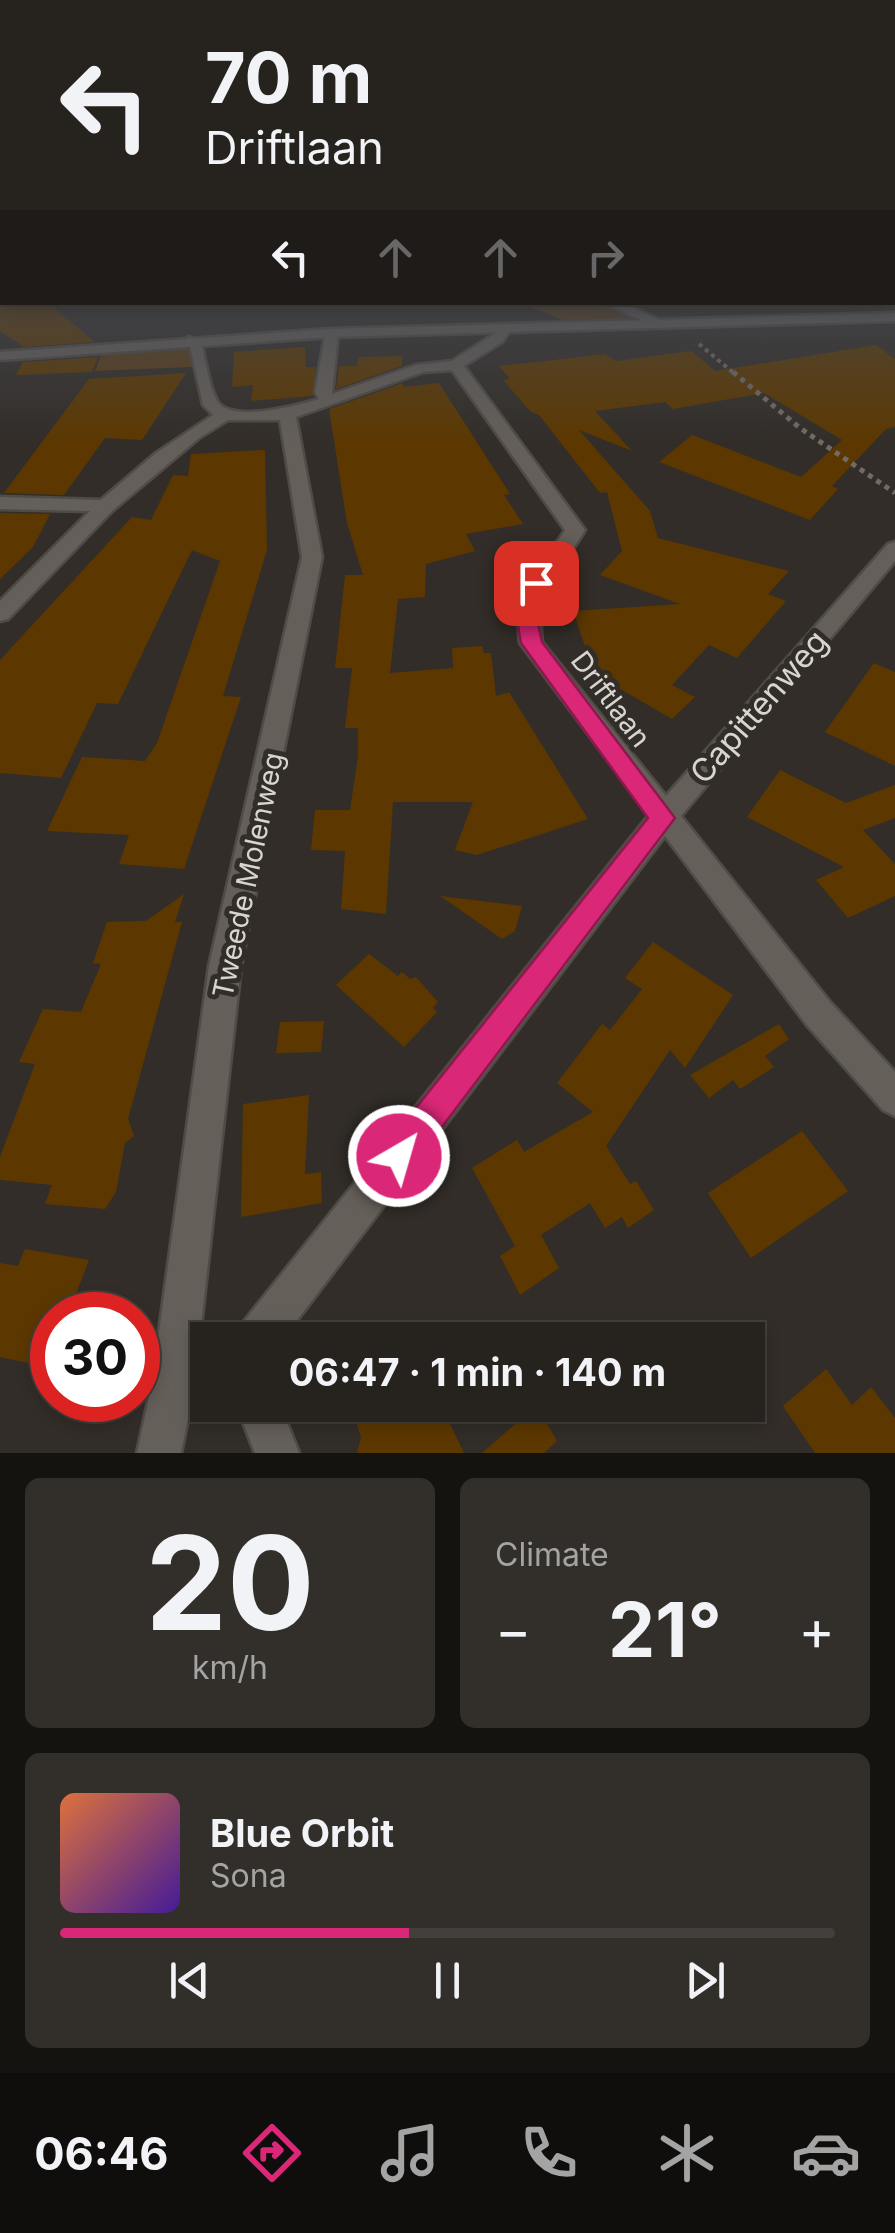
<!DOCTYPE html>
<meta charset="utf-8">
<style>
:root{--surface:#26221e;--page:#322f2b;--text:#f1f3f6;--muted:#a4a4a4;--line:#423f3c;--accent:#db2777}
body{margin:0;font-family:Inter,sans-serif;background:var(--page);color:var(--text);height:100vh;display:flex;flex-direction:column;font-size:38px;white-space:nowrap}
*{box-sizing:border-box;margin:0}
p{font-size:32px;color:var(--muted)}
.icon{flex:none;width:55px;height:55px;fill:none;stroke:currentColor;stroke-width:2;stroke-linecap:round;stroke-linejoin:round}
.map{position:relative;height:1453px;overflow:hidden}
.details{display:flex;flex-direction:column;gap:25px;padding:25px;background:#151310;flex:1}
.details>*{flex:none}
.hud{position:absolute;left:0px;top:0px;width:895px;height:305px;box-shadow:0 5px 15px #0003,0 0 0 2px var(--line);background:#26221e;color:var(--text);overflow:hidden}
.speed{position:absolute;left:30px;top:1292px;display:flex;gap:20px;font-size:50px;font-weight:700;text-align:center}
.speed>*{display:grid;place-content:center;width:130px;height:130px;border-radius:50%;background:var(--surface);box-shadow:0 5px 15px #0003,0 0 0 2px var(--line);line-height:1}
.speed .limit{border:15px solid #d22;background:#fff;color:#111}
.pin{position:absolute;display:grid;place-items:center;width:85px;height:85px;color:#fff;margin:-42px;border-radius:20px;box-shadow:0 5px 15px #0006}
.me{position:absolute;width:110px;margin:-55px;rotate:38deg;stroke-linejoin:round;filter:drop-shadow(0 0 8px #0008)}
.turn{display:flex;align-items:center;gap:35px;height:210px;padding:0 40px;font-size:45px}
.turn .icon{width:130px;height:130px;stroke-width:2.5}
.turn b{display:block;font-size:70px;line-height:85px}
.lanes{display:flex;align-items:center;height:95px;padding:0 40px;background:#0003;justify-content:center;gap:50px;direction:ltr}
.lanes .off{opacity:.35}
.big{font-size:75px;font-weight:700;line-height:1.1}
.details .widget{flex:1;display:flex;flex-direction:column;justify-content:center;gap:15px;min-width:0;padding:0 35px;border-radius:15px;background:var(--page)}
.details .dial{align-items:center;gap:0}
.dial b{font-size:130px;line-height:1}
.song{display:flex;align-items:center;gap:30px}
.cover{width:120px;height:120px;border-radius:15px;background:linear-gradient(135deg,hsl(20 70% 55%),hsl(260 70% 35%))}
.played{height:10px;border-radius:5px;background:linear-gradient(90deg,var(--accent) 45%,var(--line) 45%)}
.keys{display:flex;justify-content:space-around;direction:ltr}
.heat{display:flex;justify-content:space-between;align-items:center;font-size:55px;direction:ltr}
.details .tiles{flex:1;display:grid;gap:25px;grid-template-columns:1fr 1fr}
.widget:last-child{grid-column:span 2}
.trip{position:absolute;left:190px;top:1322px;width:575px;height:100px;border-radius:0px;background:var(--surface);box-shadow:0 5px 15px #0003,0 0 0 2px var(--line);font-weight:700;line-height:100px;text-align:center}
.menu{display:flex;height:160px;justify-content:space-around;align-items:center;background:#0f0e0c;color:var(--muted)}
.menu .icon{width:70px;height:70px}
.menu .current{color:var(--accent)}
.menu b{font-size:45px;color:var(--text)}
.map>svg:first-child{display:block}
.green{fill:#593c18}
.building{fill:#5c3800}
.lines{fill:none;stroke-linecap:round;stroke-linejoin:round}
.minor-casing{stroke:#4f4b46;stroke-width:5}
.tertiary-casing{stroke:#4f4b46;stroke-width:5}
.path-far1{stroke:#706b67;stroke-width:4;stroke-dasharray:4 4;stroke-linecap:butt}
.path{stroke:#706b67;stroke-width:5;stroke-dasharray:5 5;stroke-linecap:butt}
.minor{fill:#655f59;fill-rule:evenodd}
.tertiary{fill:#655f59;fill-rule:evenodd}
.route{fill:#db2777;stroke:#8e194d;stroke-width:2.5}
.labels{text-anchor:middle;stroke-width:10;stroke-linejoin:round;paint-order:stroke}
.street-label{font-size:28px;fill:#d8d5d1;stroke:#322d28}
.near-street-label{font-size:32px;fill:#d8d5d1;stroke:#322d28}
</style>
<div class="map">
<svg width="895" height="1453" viewBox="0 0 895 1453">
<rect width="100%" height="100%" fill="#322d28"/>
<!-- green -->
<g class="green">
<polygon points="522,303 601,303 631,318 567,322"/>
<polygon points="178,344 191,347 192,367 95,371 103,350"/>
</g>
<!-- building -->
<g class="building">
<polygon points="0,302 47,302 95,342 24,347 0,331"/>
<polygon points="876,345 895,359 895,427 886,429 832,486 838,489 810,520 659,462 692,435 801,477 842,440 764,393 673,409 665,402 595,411 632,451 579,430 650,511 658,538 789,571 768,594 786,601 737,658 709,645 672,685 695,697 672,719 608,682 598,685 573,611 680,604 600,575 622,551 607,492 600,493 539,415 530,411 503,380 510,379 499,366 605,354 616,361 692,351 715,371"/>
<polygon points="305,347 306,367 316,367 313,396 251,401 253,385 232,387 234,352"/>
<polygon points="402,356 402,366 336,389 339,366 357,366 358,357"/>
<polygon points="98,357 92,372 16,375 23,362"/>
<polygon points="186,373 142,440 105,438 64,495 4,493 89,379"/>
<polygon points="403,383 403,387 439,383 510,494 504,495 523,524 466,534 475,551 426,564 425,597 398,599 390,673 453,668 452,648 482,646 484,653 491,653 496,696 509,692 588,819 477,855 455,850 473,802 393,802 386,914 341,909 345,851 311,850 315,810 350,810 358,756 358,728 345,728 352,668 335,668 345,575 363,575 347,523 329,409"/>
<polygon points="265,450 267,550 223,696 241,697 184,869 119,864 129,835 47,831 82,757 145,761 157,743 220,561 192,550 118,704 97,703 61,778 0,773 0,660 132,517 151,520 173,475 188,476 191,454"/>
<polygon points="0,513 50,514 33,547 0,579"/>
<polygon points="874,663 895,672 895,766 825,732"/>
<polygon points="780,770 846,803 895,785 895,818 863,830 895,864 895,896 848,918 816,880 844,867 747,817"/>
<polygon points="184,894 175,922 182,922 128,1119 134,1136 125,1143 116,1192 105,1209 45,1204 52,1185 0,1180 0,1157 35,1064 19,1062 43,1009 81,1012 101,964 93,963 107,922 146,921"/>
<polygon points="440,896 522,906 515,931 502,939"/>
<polygon points="653,942 733,995 685,1068 670,1050 606,1146 630,1184 636,1181 654,1210 628,1228 622,1217 605,1228 590,1203 541,1235 559,1268 520,1295 500,1256 515,1246 472,1168 517,1140 524,1152 593,1112 557,1083 602,1024 610,1030 642,989 625,978"/>
<polygon points="369,954 398,976 402,972 410,979 416,977 438,1002 433,1008 437,1012 404,1047 336,985"/>
<polygon points="324,1021 321,1052 276,1053 280,1022"/>
<polygon points="779,1024 789,1039 765,1056 774,1067 740,1089 733,1080 709,1098 690,1075"/>
<polygon points="309,1095 305,1174 321,1172 322,1203 241,1217 243,1104"/>
<polygon points="802,1131 848,1191 751,1258 708,1193"/>
<polygon points="25,1249 89,1260 68,1315 52,1311 52,1368 0,1357 0,1263 18,1266"/>
<polygon points="826,1369 852,1405 871,1387 895,1418 895,1453 815,1453 783,1406"/>
<polygon points="382,1405 441,1405 464,1453 357,1453 361,1437 357,1425"/>
<polygon points="537,1405 557,1441 544,1453 482,1453"/>
</g>
<g class="lines">
<defs>
<g id="minor">
<rect x="892" y="254" width="3" height="8"/>
<polygon points="601,302 620,302 664,322 652,325"/>
<path d="M 501,324 L 513,327 L 502,342 L 464,366 L 585,530 C 559,574 535,586 542,642 L 666,796 L 888,544 L 895,542 L 895,561 L 681,816 L 830,1002 L 895,1072 L 895,1116 L 883,1110 L 806,1024 L 665,836 L 282,1340 L 235,1340 L 241,1325 L 649,815 L 520,643 C 513,586 538,574 565,530 L 452,370 L 423,372 L 296,417 L 322,557 L 241,966 L 198,1353 L 208,1350 L 208,1392 L 192,1398 L 181,1453 L 137,1453 L 152,1383 L 209,966 L 302,557 L 280,420 L 228,420 L 199,438 L 112,511 L 8,619 L 0,621 L 0,601 L 90,511 L 0,509 L 0,497 L 101,500 L 156,453 L 213,415 L 203,405 L 188,337 L 200,340 C 206,358 208,386 218,402 C 232,423 299,405 319,399 L 315,392 L 326,330 L 338,333 L 332,394 L 416,365 L 452,361 L 491,336 Z"/>
<polygon points="236,1405 280,1405 299,1453 255,1453"/>
</g>
<polygon id="tertiary" points="895,313 895,321 331,337 0,360 0,352 331,329"/>
</defs>
<!-- minor casing -->
<use href="#minor" class="minor-casing"/>
<!-- tertiary casing -->
<use href="#tertiary" class="tertiary-casing"/>
<!-- path-far1 -->
<polyline class="path-far1" points="699,344 736,375"/>
<!-- path -->
<polyline class="path" points="733,372 800,428 895,493"/>
<!-- minor -->
<use href="#minor" class="minor"/>
<!-- tertiary -->
<use href="#tertiary" class="tertiary"/>
</g>
<!-- sky -->
<linearGradient id="sky" x2="0" y2="1"><stop stop-color="#1c1916"/><stop offset="0.54" stop-color="#494c53"/><stop offset="1" stop-color="#494c53" stop-opacity="0"/></linearGradient>
<rect width="895" height="445" fill="url(#sky)"/>
<!-- route -->
<path class="route" d="M 536,577 L 546,583 L 535,610 L 542,642 L 675,818 L 411,1168 L 399,1173 L 387,1168 L 383,1156 L 387,1144 L 648,818 L 521,643 C 517,622 510,587 536,577 Z"/>
<g class="labels">
<!-- street labels -->
<g class="street-label">
<text transform="translate(611 699) rotate(53)" y="10">Driftlaan</text>
<text transform="translate(248 875) rotate(-78)" y="10">Tweede Molenweg</text>
</g>
<!-- near-street labels -->
<g class="near-street-label">
<text transform="translate(759 707) rotate(-49)" y="11">Capittenweg</text>
</g>
</g>
</svg>
<div class="speed"><div class="limit">30</div></div>
<div class="pin" style="left:536px;top:583px;background:#d93025"><svg class="icon" aria-label="arrive" viewBox="0 0 24 24"><path d="M6 21V4h12l-3 4 3 4H6"/></svg></div>
<svg class="me" style="left:399px;top:1156px" viewBox="-20 -20 40 40"><circle r="17" fill="#db2777" stroke="#fff" stroke-width="3"/><path d="M0-11L8 9 0 5-8 9z" fill="#fff"/></svg>
<div class="trip">06:47 · 1 min · 140 m</div>
<div class="hud">
<div class="turn"><svg class="icon" aria-label="left" viewBox="0 0 24 24"><path d="M17 20v-9H6M10 6l-5 5 5 5"/></svg><div><b>70 m</b>Driftlaan</div></div>
<div class="lanes"><svg class="icon" aria-label="left" viewBox="0 0 24 24"><path d="M17 20v-9H6M10 6l-5 5 5 5"/></svg><svg class="icon off" aria-label="ahead" viewBox="0 0 24 24"><path d="M12 20V5M6 11l6-6 6 6"/></svg><svg class="icon off" aria-label="ahead" viewBox="0 0 24 24"><path d="M12 20V5M6 11l6-6 6 6"/></svg><svg class="icon off" aria-label="right" viewBox="0 0 24 24"><path d="M7 20v-9h11M14 6l5 5-5 5"/></svg></div>
</div>
</div>
<section class="details">
<div class="tiles">
<div class="widget dial"><b>20</b><p>km/h</p></div>
<div class="widget"><p>Climate</p>
<div class="heat"><a>−</a><b class="big">21°</b><a>+</a></div>
</div>
<div class="widget">
<div class="song"><i class="cover"></i><div><b>Blue Orbit</b><p>Sona</p></div></div>
<div class="played"></div>
<div class="keys"><svg class="icon" aria-label="previous" viewBox="0 0 24 24"><path d="M18 5L8 12l10 7zM5 5v14"/></svg><svg class="icon" aria-label="pause" viewBox="0 0 24 24"><path d="M8 5v14M16 5v14"/></svg><svg class="icon" aria-label="next" viewBox="0 0 24 24"><path d="M6 5l10 7-10 7zM19 5v14"/></svg></div>
</div>
</div>
</section>
<nav class="menu">
<b>06:46</b>
<svg class="icon current" aria-label="directions" viewBox="0 0 24 24"><path d="M12 3l9 9-9 9-9-9zM9 14v-3h6M13 9l2 2-2 2"/></svg>
<svg class="icon" aria-label="music" viewBox="0 0 24 24"><path d="M9 18V5l10-2v13"/><circle cx="6" cy="18" r="3"/><circle cx="16" cy="16" r="3"/></svg>
<svg class="icon" aria-label="phone" viewBox="0 0 24 24"><path d="M5 4h4l2 5-3 2q2 4 5 5l2-3 5 2v4C11 20 4 13 5 4z"/></svg>
<svg class="icon" aria-label="climate" viewBox="0 0 24 24"><path d="M12 3v18M4 7l16 10M4 17L20 7"/></svg>
<svg class="icon" aria-label="car" viewBox="0 0 24 24"><path d="M5 17H2v-5l4-1 3-4h7l3 4 3 1v5h-3M9 17h6M6 11h13"/><circle cx="7" cy="17" r="2"/><circle cx="17" cy="17" r="2"/></svg>
</nav>
